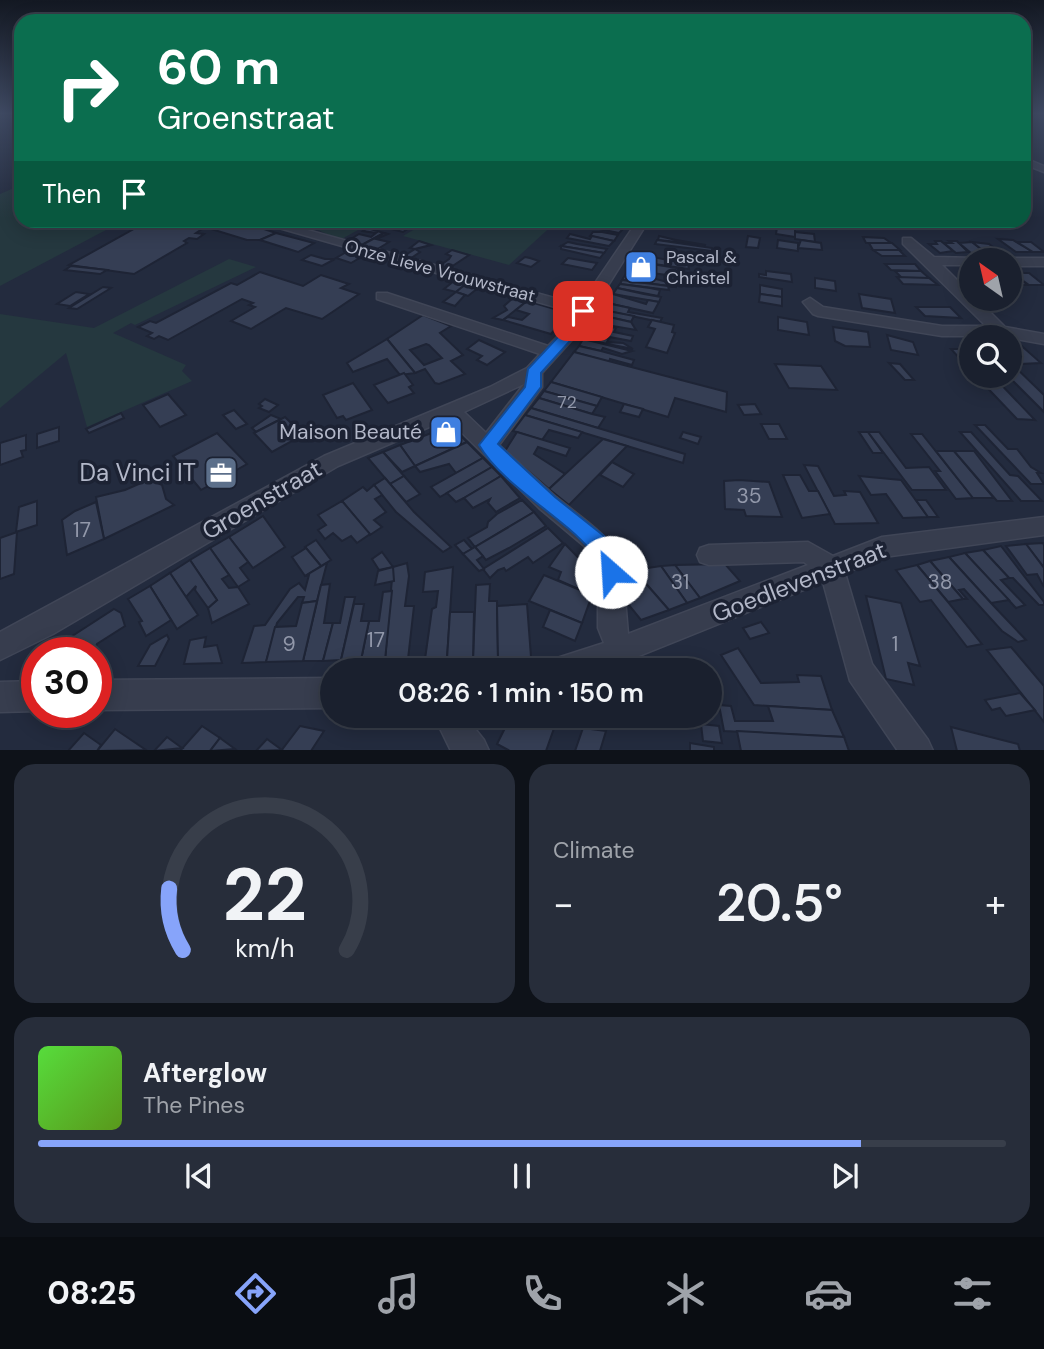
<!DOCTYPE html>
<meta charset="utf-8">
<style>
:root{--surface:#1a202e;--page:#272d3a;--text:#f1f3f6;--muted:#9fa3aa;--line:#383e4a;--accent:#87a4fa}
body{margin:0;font-family:"DM Sans",sans-serif;background:var(--page);color:var(--text);height:100vh;display:flex;flex-direction:column;font-size:26px;white-space:nowrap}
*{box-sizing:border-box;margin:0}
p{font-size:23px;color:var(--muted)}
.icon{flex:none;width:38px;height:38px;fill:none;stroke:currentColor;stroke-width:2;stroke-linecap:round;stroke-linejoin:round}
.map{position:relative;height:750px;overflow:hidden}
.details{display:flex;flex-direction:column;gap:14px;padding:14px;background:#0e1219;flex:1}
.details>*{flex:none}
.banner{position:absolute;left:14px;top:14px;width:1017px;height:214px;border-radius:21px;box-shadow:0 4px 18px #0003,0 0 0 2px var(--line);background:#0b6e4f;color:#fff;overflow:hidden}
.needle{width:46px;rotate:326deg}
.buttons{position:absolute;left:959px;top:248px;display:grid;gap:14px}
.buttons a{display:grid;place-items:center;width:63px;height:63px;border-radius:50%;background:var(--surface);box-shadow:0 4px 18px #0003,0 0 0 2px var(--line);font-size:35px}
.speed{position:absolute;left:21px;top:637px;display:flex;gap:14px;font-size:35px;font-weight:700;text-align:center}
.speed>*{display:grid;place-content:center;width:91px;height:91px;border-radius:50%;background:var(--surface);box-shadow:0 4px 18px #0003,0 0 0 2px var(--line);line-height:1}
.speed .limit{border:10px solid #d22;background:#fff;color:#111}
.pin{position:absolute;display:grid;place-items:center;width:60px;height:60px;color:#fff;margin:-30px;border-radius:14px;box-shadow:0 4px 10px #0006}
.me{position:absolute;width:77px;margin:-38px;rotate:334deg;stroke-linejoin:round;filter:drop-shadow(0 0 5px #0008)}
.turn{display:flex;align-items:center;gap:24px;height:147px;padding:0 28px;font-size:32px}
.turn .icon{width:91px;height:91px;stroke-width:2.5}
.turn b{display:block;font-size:49px;line-height:60px}
.then{display:flex;align-items:center;height:66px;padding:0 28px;background:#0003;gap:14px;font-size:26px}
.big{font-size:52px;font-weight:600;line-height:1.1}
.details .widget{flex:1;display:flex;flex-direction:column;justify-content:center;gap:10px;min-width:0;padding:0 24px;border-radius:21px;background:var(--page)}
.details .dial{align-items:center;gap:0}
.dial svg{height:182px;overflow:visible;fill:none;stroke:var(--line);stroke-width:7;stroke-linecap:round;text-anchor:middle}
.dial text{fill:var(--text);stroke:none}
.song{display:flex;align-items:center;gap:21px}
.cover{width:84px;height:84px;border-radius:10px;background:linear-gradient(135deg,hsl(110 70% 55%),hsl(90 70% 35%))}
.played{height:7px;border-radius:4px;background:linear-gradient(90deg,var(--accent) 85%,var(--line) 85%)}
.keys{display:flex;justify-content:space-around;direction:ltr}
.heat{display:flex;justify-content:space-between;align-items:center;font-size:38px;direction:ltr}
.details .tiles{flex:1;display:grid;gap:14px;grid-template-columns:1fr 1fr}
.widget:last-child{grid-column:span 2}
.trip{position:absolute;left:320px;top:658px;width:402px;height:70px;border-radius:35px;background:var(--surface);box-shadow:0 4px 18px #0003,0 0 0 2px var(--line);font-weight:600;line-height:70px;text-align:center}
.dock{display:flex;height:112px;justify-content:space-around;align-items:center;background:#0a0d12;color:var(--muted)}
.dock .icon{width:49px;height:49px}
.dock .selected{color:var(--accent)}
.dock b{font-size:32px;color:var(--text)}
.map>svg:first-child{display:block}
.green{fill:#25383f}
.building{fill:#353e54;stroke:#1e2435;stroke-width:2;fill-rule:evenodd}
.lines{fill:none;stroke-linecap:round;stroke-linejoin:round}
.minor-casing{stroke:#404657;stroke-width:3}
.minor{fill:#373d4e;fill-rule:evenodd}
.route{fill:#1a73e8;stroke:#114b97;stroke-width:2}
.labels{text-anchor:middle;stroke-width:7;stroke-linejoin:round;paint-order:stroke}
.far-poi-label{font-size:18px;fill:#b3b8c9;stroke:#1c2233;text-anchor:start}
.far-street-label{font-size:18px;fill:#b3b8c9;stroke:#1c2233}
.number-label{font-size:18px;fill:#9298aa}
.poi-label{font-size:21px;fill:#b3b8c9;stroke:#1c2233;text-anchor:end}
.near-number-label{font-size:21px;fill:#9298aa}
.near-poi-label{font-size:24px;fill:#b3b8c9;stroke:#1c2233;text-anchor:end}
.near-street-label{font-size:24px;fill:#b3b8c9;stroke:#1c2233}
</style>
<div class="map">
<svg width="1044" height="751" viewBox="0 0 1044 751">
<rect width="100%" height="100%" fill="#232b3e"/>
<!-- green -->
<g class="green">
<polygon points="21,185 21,220 123,221 0,286 0,194"/>
<polygon points="430,220 557,220 557,221 509,265 403,236"/>
<polygon points="312,221 350,223 374,221 340,240 316,229"/>
<polygon points="229,259 256,267 135,325 131,323 113,333 186,365 182,371 192,381 87,427 66,353 0,408 0,314 94,328"/>
</g>
<!-- building -->
<g class="building">
<polygon points="150,220 237,220 276,233 260,240 247,240 205,227 196,233 204,234 197,239 189,238 184,241 187,243 134,274 69,265"/>
<polygon points="400,220 421,220 403,232 388,228"/>
<polygon points="591,220 609,224 615,220 626,225 623,229 582,221"/>
<polygon points="581,221 582,221 623,229 619,233 589,227 579,223"/>
<polygon points="777,227 795,229 795,237 776,234"/>
<polygon points="367,228 384,233 360,246 346,242 359,234 371,237 376,233 363,231"/>
<polygon points="593,232 602,232 618,235 614,241 590,236"/>
<polygon points="795,232 814,234 815,242 795,239"/>
<polygon points="276,233 314,243 298,252 260,240"/>
<polygon points="384,233 388,234 376,239 389,242 376,250 360,246"/>
<polygon points="570,234 590,239 592,236 614,241 609,246 567,238"/>
<polygon points="659,236 676,240 706,245 658,240"/>
<polygon points="748,236 760,238 758,248 746,247"/>
<polygon points="863,237 884,238 891,243 866,243"/>
<polygon points="998,239 1013,240 1033,252 1016,252"/>
<polygon points="657,240 712,248 712,251 655,244"/>
<polygon points="778,240 798,243 798,251 777,248"/>
<polygon points="801,240 821,243 822,250 798,248"/>
<polygon points="419,241 431,245 415,249 420,252 410,259 402,257 415,249 410,248"/>
<polygon points="935,241 941,241 953,251 940,253 929,244 937,244"/>
<polygon points="949,241 957,241 968,252 956,253 944,243 952,243"/>
<polygon points="568,242 577,244 607,249 604,253 561,246"/>
<polygon points="972,242 985,252 971,253 959,243"/>
<polygon points="972,242 989,244 1002,254 985,252"/>
<polygon points="1017,242 1031,242 1044,252 1033,252"/>
<polygon points="869,243 892,243 900,250 873,250"/>
<polygon points="561,246 604,253 600,258 561,249"/>
<polygon points="452,250 469,255 448,269 438,267 449,259 451,256 446,254"/>
<polygon points="873,250 899,250 905,256 882,256"/>
<polygon points="348,251 363,256 351,263 336,258"/>
<polygon points="638,254 688,264 689,269 633,261"/>
<polygon points="311,255 325,259 335,259 322,266 302,260"/>
<polygon points="525,257 530,258 539,261 531,267 517,263"/>
<polygon points="568,258 597,263 592,270 562,264"/>
<polygon points="633,261 683,269 683,277 628,270"/>
<polygon points="885,264 915,264 921,271 891,270"/>
<polygon points="71,266 107,270 100,274 65,270"/>
<polygon points="766,271 791,274 792,282 759,277 759,274 766,275"/>
<polygon points="895,271 921,271 929,278 902,278"/>
<polygon points="260,272 303,286 321,275 349,284 341,288 359,294 322,319 286,308 251,329 231,321 255,307 249,305 253,303 242,299 168,340 159,336 154,339 147,336 152,333 138,327 150,321 156,323 231,283 237,285"/>
<polygon points="627,272 676,284 676,287 622,280"/>
<polygon points="1010,273 1012,273 1028,285 1012,285"/>
<polygon points="1012,273 1029,273 1044,285 1029,285"/>
<polygon points="897,277 929,278 938,285 903,284"/>
<polygon points="815,278 835,281 836,291 815,288"/>
<polygon points="622,280 668,286 669,290 620,284"/>
<polygon points="454,281 466,284 456,292 444,289"/>
<polygon points="466,284 478,288 468,296 456,292"/>
<polygon points="620,284 650,288 660,290 658,296 617,288"/>
<polygon points="760,285 782,289 782,297 760,294"/>
<polygon points="103,287 111,288 77,309 69,308"/>
<polygon points="617,288 644,294 661,297 659,302 613,294"/>
<polygon points="561,290 582,295 572,303 554,298"/>
<polygon points="76,292 89,294 70,306 57,304"/>
<polygon points="456,292 465,295 455,306 443,302"/>
<polygon points="613,294 646,304 648,300 659,302 653,313 607,303"/>
<polygon points="760,294 782,297 782,306 759,302"/>
<polygon points="859,294 891,299 895,313 862,308"/>
<polygon points="513,298 527,301 503,320 493,318 507,310 504,306"/>
<polygon points="527,301 565,312 567,315 551,334 503,320 508,317 522,320 529,314 516,310"/>
<polygon points="607,303 630,308 628,312 662,318 660,322 603,310"/>
<polygon points="916,307 950,307 961,318 925,316"/>
<polygon points="603,310 634,316 631,322 600,315"/>
<path d="M 423,315 L 451,326 L 440,333 L 463,355 L 451,361 L 465,374 L 439,384 L 435,383 L 425,369 L 415,373 L 387,339 ZM 426,344 L 429,345 L 442,358 L 424,365 L 410,350 Z"/>
<polygon points="600,315 631,322 636,330 595,323"/>
<polygon points="778,317 807,322 809,335 778,330"/>
<polygon points="652,320 674,325 672,332 675,333 667,353 646,347 655,329 648,327"/>
<polygon points="594,324 616,328 614,332 633,336 631,341 588,333"/>
<polygon points="833,327 868,332 870,347 845,346 835,341"/>
<polygon points="588,333 609,339 607,342 623,343 633,349 583,339"/>
<polygon points="887,335 913,342 918,355 891,350"/>
<polygon points="387,339 415,373 400,375 387,359 353,372 347,363"/>
<polygon points="583,339 632,351 622,354 603,348 601,351 579,346"/>
<polygon points="479,340 505,352 487,365 477,360 482,356 467,349"/>
<polygon points="1010,341 1016,341 1041,363 1020,364 1010,354"/>
<polygon points="579,346 601,351 634,360 632,365 610,359 609,362 574,352"/>
<polygon points="951,349 966,349 971,354 971,371"/>
<polygon points="574,352 727,392 726,412 675,398 668,417 551,382"/>
<polygon points="1010,362 1044,395 1044,412 1008,376"/>
<polygon points="889,363 900,364 914,380 905,380"/>
<polygon points="775,364 821,366 837,390 789,388"/>
<polygon points="404,373 413,385 409,387 414,393 388,403 374,385"/>
<polygon points="976,376 993,376 1035,420 1017,419"/>
<polygon points="551,382 602,397 597,406 544,391"/>
<polygon points="353,383 372,410 346,420 343,416 337,418 323,395"/>
<polygon points="544,391 597,406 592,414 539,398"/>
<polygon points="168,394 186,415 160,427 143,405"/>
<polygon points="539,398 592,414 605,417 598,428 531,408"/>
<polygon points="265,399 278,405 269,412 259,408 262,406 259,404"/>
<polygon points="624,404 643,409 639,417 620,412"/>
<polygon points="755,404 761,414 744,415 738,405"/>
<polygon points="531,408 685,454 683,463 525,415"/>
<polygon points="234,410 247,424 236,429 223,415"/>
<polygon points="121,413 124,418 89,433 86,429"/>
<polygon points="271,415 281,419 256,432 252,428"/>
<polygon points="525,415 582,432 578,438 549,430 542,440 513,431"/>
<polygon points="285,417 303,435 272,452 254,433"/>
<polygon points="761,424 779,424 787,439 769,439"/>
<polygon points="975,425 985,425 1008,449 1017,449 1031,467 1041,473 1037,473 1044,484 1031,484"/>
<polygon points="59,427 59,441 37,448 37,434"/>
<polygon points="434,432 457,432 467,442 415,466 400,445"/>
<polygon points="517,432 570,448 566,456 538,447 534,454 565,474 549,489 505,451"/>
<polygon points="683,432 701,437 698,444 680,438"/>
<polygon points="859,432 868,432 883,453 873,453"/>
<polygon points="868,432 879,432 906,468 929,467 946,490 912,490"/>
<polygon points="960,432 971,432 1010,475 1018,476 1042,501 1021,501"/>
<polygon points="217,433 247,464 201,490 173,456"/>
<polygon points="911,434 922,434 973,498 956,499 935,471 940,471"/>
<polygon points="26,435 26,450 21,451 23,457 0,465 0,443"/>
<polygon points="603,439 627,446 569,505 549,489"/>
<polygon points="467,442 483,458 456,473 449,464 420,472 415,466"/>
<polygon points="400,445 415,466 402,472 383,452"/>
<polygon points="936,451 954,451 994,498 973,498"/>
<polygon points="954,451 974,451 1012,501 997,501"/>
<polygon points="383,452 404,476 390,484 368,458"/>
<polygon points="483,458 492,467 440,497 431,487"/>
<polygon points="612,462 634,474 623,487 600,475"/>
<polygon points="804,465 818,466 834,496 846,495 844,491 860,492 878,523 835,524"/>
<polygon points="492,467 501,476 464,498 456,502 447,493"/>
<polygon points="783,475 800,475 809,491 818,491 830,514 802,518"/>
<polygon points="404,476 420,494 406,502 390,484"/>
<polygon points="501,476 520,498 496,512 488,503 490,499 473,508 464,498"/>
<polygon points="859,476 901,480 928,517 903,518 886,494 871,495"/>
<polygon points="385,478 414,512 451,547 443,552 396,512 374,485"/>
<polygon points="150,479 162,485 166,499 174,505 104,539 96,497 125,490"/>
<polygon points="739,480 769,482 782,517 746,516 744,510 725,509 724,481"/>
<polygon points="374,485 382,495 375,499 386,512 374,520 382,527 370,535 342,501 363,487 367,491"/>
<polygon points="522,500 534,512 475,547 468,538 487,527 488,522 497,514"/>
<polygon points="916,500 926,500 938,517 928,517"/>
<polygon points="37,501 37,525 16,532 19,507"/>
<polygon points="342,501 370,534 357,543 351,536 342,541 333,533 325,539 318,530 326,525 318,515"/>
<polygon points="96,502 104,539 67,555 62,520 75,511"/>
<polygon points="534,512 546,526 509,548 486,560 475,547"/>
<polygon points="263,516 285,547 253,568 229,537"/>
<polygon points="548,528 563,543 533,563 528,557 506,571 504,568 498,570 490,578 483,569"/>
<polygon points="17,532 14,574 0,579 0,538"/>
<polygon points="229,537 248,562 240,568 249,580 238,587 210,548"/>
<polygon points="316,540 331,560 321,566 305,547"/>
<polygon points="464,540 472,549 463,554 455,545"/>
<polygon points="1043,543 1044,545 1044,568 1026,544"/>
<polygon points="565,544 598,578 592,595 558,580 561,572 549,567"/>
<polygon points="1026,544 1044,568 1044,587 1037,574 1027,575 1006,546"/>
<polygon points="1001,546 1044,602 1044,605 1039,605 1013,578 1009,578 983,550"/>
<polygon points="475,547 483,556 477,560 484,569 479,571 463,554"/>
<polygon points="210,548 229,575 222,579 229,588 238,587 249,604 212,623 208,608 217,600 190,560"/>
<polygon points="306,548 321,566 305,576 292,557"/>
<polygon points="983,550 1009,578 1001,580 1025,605 1016,608 965,553"/>
<polygon points="382,552 393,567 379,570 372,559"/>
<polygon points="965,553 1009,600 991,603 949,557"/>
<polygon points="949,557 991,603 1026,640 1018,642 1002,631 964,589 959,590 967,599 963,599 930,561"/>
<polygon points="190,560 217,600 208,608 195,590 196,586 186,597 170,573"/>
<polygon points="930,561 963,599 948,602 917,565"/>
<polygon points="327,563 317,601 302,603 304,597 298,597 277,623 266,662 242,663 254,626 265,625 290,589 299,583 305,590 309,575 305,576"/>
<polygon points="407,563 409,576 405,606 414,606 408,659 385,660 393,567"/>
<polygon points="725,564 740,581 700,598 675,565"/>
<polygon points="675,565 700,598 687,603 661,566"/>
<polygon points="917,565 948,602 982,644 967,647 931,600 920,602 896,570"/>
<polygon points="661,566 687,603 669,610 634,570"/>
<polygon points="393,567 394,581 375,585 378,571"/>
<polygon points="453,567 447,659 425,659 432,609 436,607 438,591 423,592 425,572"/>
<polygon points="634,570 669,610 641,620 628,604 629,571"/>
<polygon points="170,573 198,615 177,629 150,586"/>
<polygon points="544,575 592,595 582,623 529,601"/>
<polygon points="330,584 324,623 333,623 323,661 303,661 321,585"/>
<polygon points="490,584 489,601 497,601 498,658 473,659 476,585"/>
<polygon points="150,586 171,620 146,636 139,622 142,621 128,599"/>
<polygon points="392,591 385,660 361,660 369,621 379,621 383,592"/>
<polygon points="866,596 901,603 920,666 908,663 914,685 886,679"/>
<polygon points="345,597 355,597 341,660 323,661 333,623 340,623"/>
<polygon points="317,601 303,661 266,662 275,627 296,626 302,603"/>
<polygon points="354,604 364,604 361,621 369,621 361,660 341,660"/>
<polygon points="527,604 531,657 498,658 497,606"/>
<polygon points="114,609 121,613 125,626 97,644 93,653 46,653"/>
<polygon points="550,610 582,623 575,641 543,627"/>
<polygon points="450,612 474,612 473,659 447,659"/>
<polygon points="761,622 769,633 750,639 743,628"/>
<polygon points="167,635 169,639 155,666 138,666 150,645"/>
<polygon points="206,637 204,647 217,645 222,663 184,664 190,640"/>
<polygon points="1011,647 1044,686 1044,722 987,650"/>
<polygon points="738,648 761,683 799,682 797,675 821,676 832,710 754,705 721,655"/>
<polygon points="1020,693 1035,710 1006,716 1000,708 992,710 985,700"/>
<polygon points="719,705 731,706 735,721 773,721 768,706 832,710 844,737 724,731"/>
<polygon points="511,716 558,717 546,751 510,751 497,744"/>
<polygon points="701,724 719,726 722,743 703,741"/>
<polygon points="202,726 220,738 210,751 180,751"/>
<polygon points="300,726 324,731 311,751 281,751"/>
<polygon points="951,727 1018,744 1020,751 957,751"/>
<polygon points="583,728 606,731 600,751 575,751"/>
<polygon points="115,729 146,750 97,751"/>
<polygon points="737,731 844,737 849,751 741,751"/>
<polygon points="84,733 101,745 97,751 68,751"/>
<polygon points="167,737 182,748 154,751"/>
<polygon points="220,738 235,749 210,751"/>
<polygon points="267,739 282,750 256,751"/>
<polygon points="690,743 714,747 714,751 690,751"/>
</g>
<g class="lines">
<defs>
<g id="minor">
<polygon points="1024,158 1044,166 1044,172 1024,164"/>
<path d="M 251,220 L 271,220 L 580,305 L 638,220 L 649,220 L 592,311 L 589,321 L 542,373 L 542,387 L 499,445 C 518,462 537,480 556,497 C 580,517 608,533 622,562 L 628,634 L 808,565 L 804,562 L 709,565 L 700,562 L 697,555 L 700,548 L 709,545 L 808,542 L 833,556 L 882,537 L 1044,517 L 1044,535 L 884,557 L 845,573 L 872,664 L 928,740 L 933,751 L 898,751 L 850,681 L 823,582 L 604,670 L 547,670 L 551,660 L 604,643 L 598,628 L 598,564 L 589,550 L 539,508 L 448,419 L 338,466 L 53,634 L 0,660 L 0,632 L 324,456 L 490,387 L 527,368 L 540,354 L 377,299 L 377,293 L 387,293 L 548,346 L 574,320 L 576,313 ZM 524,384 L 486,433 L 464,412 Z"/>
<polygon points="903,238 911,238 934,257 976,258 977,261 971,261 971,265 942,265 971,294 971,299 977,299 1005,327 1044,334 1044,344 1000,336 942,336 818,316 813,314 803,302 810,298 823,307 942,326 986,326 903,244"/>
<polygon points="1010,258 1044,258 1044,266 1010,266 1010,261 1004,261"/>
<polygon points="332,678 332,708 96,710 96,680"/>
<polygon points="37,681 37,711 0,712 0,682"/>
<polygon points="434,716 465,716 484,740 489,751 451,751"/>
</g>
</defs>
<!-- minor casing -->
<use href="#minor" class="minor-casing"/>
<!-- minor -->
<use href="#minor" class="minor"/>
</g>
<!-- sky -->
<linearGradient id="sky" x2="0" y2="1"><stop stop-color="#131822"/><stop offset="0.52" stop-color="#3f4a63"/><stop offset="1" stop-color="#3f4a63" stop-opacity="0"/></linearGradient>
<rect width="1044" height="218" fill="url(#sky)"/>
<!-- route -->
<path class="route" d="M 579,308 L 590,311 L 588,321 L 541,373 L 541,387 L 498,444 L 555,497 L 604,536 L 621,562 L 622,572 L 619,579 L 611,582 L 603,579 C 598,569 597,559 590,550 C 562,516 502,485 479,445 L 525,387 L 528,369 L 574,320 Z"/>
<!-- icons -->
<defs>
<symbol id="shop-square" viewBox="-11 -11 22 22"><rect x="-9" y="-9" width="18" height="18" rx="4" fill="#3f7fe0" stroke="#1c2233"/><path d="M-5-2.5h2.3a2.7 3.5 0 0 1 5.4 0H5L5.5 6h-11ZM-1.5-2.5h3a1.5 2.3 0 0 0-3 0Z" fill="#fff"/></symbol>
<symbol id="office-square" viewBox="-11 -11 22 22"><rect x="-9" y="-9" width="18" height="18" rx="4" fill="#5c6f8a" stroke="#1c2233"/><path d="M-6-3h4V-5.5h4V-3h4V5H-6ZM-1-4.5V-3h2v-1.5ZM-6 0V1H6V0Z" fill="#fff"/></symbol>
</defs>
<g fill-rule="evenodd">
<use href="#shop-square" x="622" y="248" width="38" height="38"/>
<use href="#shop-square" x="427" y="413" width="38" height="38"/>
<use href="#office-square" x="202" y="454" width="38" height="38"/>
</g>
<g class="labels">
<!-- far-poi labels -->
<g class="far-poi-label">
<text x="666" y="263">Pascal &amp;<tspan x="666" dy="21">Christel</tspan></text>
</g>
<!-- far-street labels -->
<g class="far-street-label">
<text transform="translate(440 271) rotate(15)" y="6">Onze Lieve Vrouwstraat</text>
</g>
<!-- number labels -->
<g class="number-label">
<text x="567" y="408">72</text>
</g>
<!-- poi labels -->
<g class="poi-label">
<text x="422" y="439">Maison Beauté</text>
</g>
<!-- near-number labels -->
<g class="near-number-label">
<text x="749" y="503">35</text>
<text x="82" y="537">17</text>
<text x="680" y="589">31</text>
<text x="940" y="589">38</text>
<text x="376" y="647">17</text>
<text x="289" y="651">9</text>
<text x="895" y="651">1</text>
</g>
<!-- near-poi labels -->
<g class="near-poi-label">
<text x="196" y="481">Da Vinci IT</text>
</g>
<!-- near-street labels -->
<g class="near-street-label">
<text transform="translate(262 500) rotate(-30)" y="8">Groenstraat</text>
<text transform="translate(799 582) rotate(-21)" y="8">Goedlevenstraat</text>
</g>
</g>
</svg>
<div class="buttons">
<a><svg class="needle" viewBox="-14 -14 28 28"><path d="M0-13l5 13h-10z" fill="#e53935"/><path d="M0 13l5-13h-10z" fill="#9fa3aa"/></svg></a>
<a><svg class="icon" aria-label="search" viewBox="0 0 24 24"><circle cx="10" cy="10" r="6"/><path d="M15 15l6 6"/></svg></a>
</div>
<div class="speed"><div class="limit">30</div></div>
<div class="pin" style="left:583px;top:311px;background:#d93025"><svg class="icon" aria-label="arrive" viewBox="0 0 24 24"><path d="M6 21V4h12l-3 4 3 4H6"/></svg></div>
<svg class="me" style="left:611px;top:572px" viewBox="-20 -20 40 40"><circle r="19" fill="#fff"/><path d="M0-13L10 11 0 6-10 11z" fill="#1a73e8"/></svg>
<div class="trip">08:26 · 1 min · 150 m</div>
<div class="banner">
<div class="turn"><svg class="icon" aria-label="right" viewBox="0 0 24 24"><path d="M7 20v-9h11M14 6l5 5-5 5"/></svg><div><b>60 m</b>Groenstraat</div></div>
<div class="then">Then<svg class="icon" aria-label="arrive" viewBox="0 0 24 24"><path d="M6 21V4h12l-3 4 3 4H6"/></svg></div>
</div>
</div>
<section class="details">
<div class="tiles">
<div class="widget dial"><svg viewBox="0 0 100 80">
<path d="M14 69A42 42 0 1 1 86 69"/>
<path d="M14 69A42 42 0 0 1 8 42" stroke="#87a4fa"/>
<text x="50" y="56" font-size="32" font-weight="700">22</text>
<text x="50" y="72" font-size="11">km/h</text>
</svg></div>
<div class="widget"><p>Climate</p>
<div class="heat"><a>−</a><b class="big">20.5°</b><a>+</a></div>
</div>
<div class="widget">
<div class="song"><i class="cover"></i><div><b>Afterglow</b><p>The Pines</p></div></div>
<div class="played"></div>
<div class="keys"><svg class="icon" aria-label="previous" viewBox="0 0 24 24"><path d="M18 5L8 12l10 7zM5 5v14"/></svg><svg class="icon" aria-label="pause" viewBox="0 0 24 24"><path d="M8 5v14M16 5v14"/></svg><svg class="icon" aria-label="next" viewBox="0 0 24 24"><path d="M6 5l10 7-10 7zM19 5v14"/></svg></div>
</div>
</div>
</section>
<nav class="dock">
<b>08:25</b>
<svg class="icon selected" aria-label="directions" viewBox="0 0 24 24"><path d="M12 3l9 9-9 9-9-9zM9 14v-3h6M13 9l2 2-2 2"/></svg>
<svg class="icon" aria-label="music" viewBox="0 0 24 24"><path d="M9 18V5l10-2v13"/><circle cx="6" cy="18" r="3"/><circle cx="16" cy="16" r="3"/></svg>
<svg class="icon" aria-label="phone" viewBox="0 0 24 24"><path d="M5 4h4l2 5-3 2q2 4 5 5l2-3 5 2v4C11 20 4 13 5 4z"/></svg>
<svg class="icon" aria-label="climate" viewBox="0 0 24 24"><path d="M12 3v18M4 7l16 10M4 17L20 7"/></svg>
<svg class="icon" aria-label="car" viewBox="0 0 24 24"><path d="M5 17H2v-5l4-1 3-4h7l3 4 3 1v5h-3M9 17h6M6 11h13"/><circle cx="7" cy="17" r="2"/><circle cx="17" cy="17" r="2"/></svg>
<svg class="icon" aria-label="filters" viewBox="0 0 24 24"><path d="M4 7h16M4 17h16"/><circle cx="9" cy="7" r="2"/><circle cx="15" cy="17" r="2"/></svg>
</nav>
